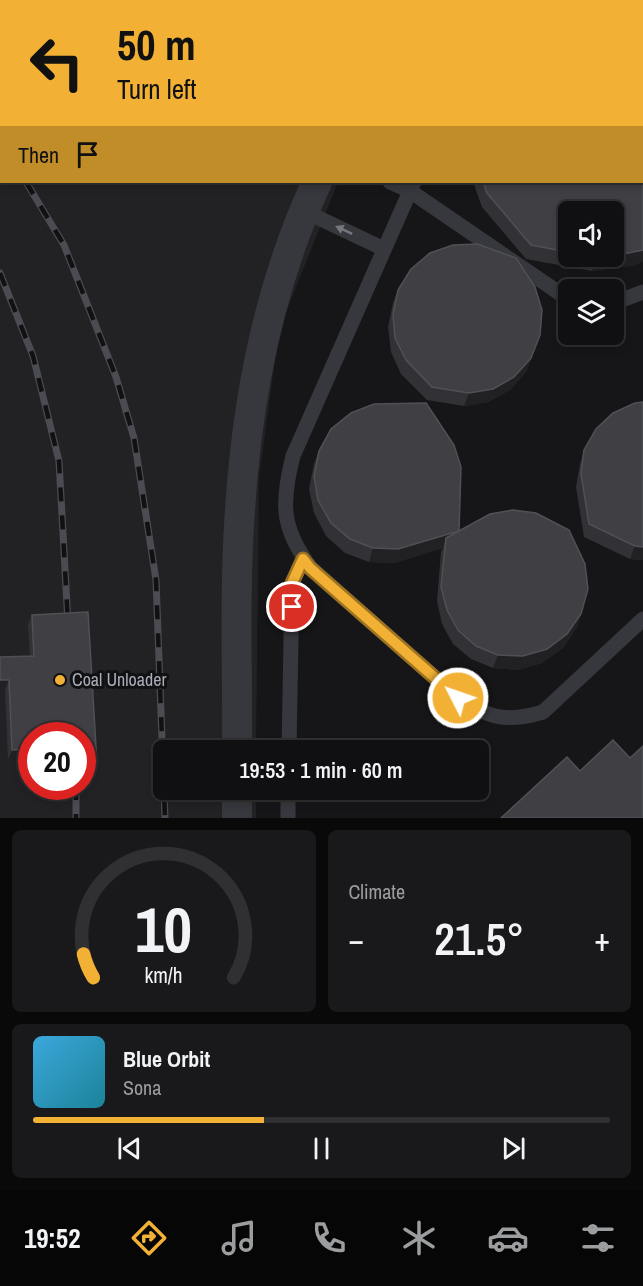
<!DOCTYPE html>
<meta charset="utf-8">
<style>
:root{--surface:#101012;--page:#19191b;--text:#f1f3f6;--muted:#9c9d9f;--line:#303032;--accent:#f2b134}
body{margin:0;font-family:"Archivo Narrow",sans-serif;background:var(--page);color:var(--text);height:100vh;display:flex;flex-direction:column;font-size:22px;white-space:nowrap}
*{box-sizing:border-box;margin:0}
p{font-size:20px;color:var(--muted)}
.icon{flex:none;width:33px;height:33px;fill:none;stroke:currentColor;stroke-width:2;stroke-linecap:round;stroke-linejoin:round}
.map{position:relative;height:818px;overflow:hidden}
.drawer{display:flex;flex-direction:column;gap:12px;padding:12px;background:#09090a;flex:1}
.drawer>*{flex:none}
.banner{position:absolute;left:0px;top:0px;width:644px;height:183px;box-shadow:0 3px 9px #0003,0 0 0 2px var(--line);background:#f2b134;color:#111;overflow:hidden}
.buttons{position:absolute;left:558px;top:201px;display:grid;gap:12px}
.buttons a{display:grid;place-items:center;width:66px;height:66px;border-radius:9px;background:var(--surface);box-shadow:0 3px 9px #0003,0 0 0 2px var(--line);font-size:30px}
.speed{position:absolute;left:18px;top:722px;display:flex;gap:12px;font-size:30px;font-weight:700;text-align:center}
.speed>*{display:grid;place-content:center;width:78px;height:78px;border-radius:50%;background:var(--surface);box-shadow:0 3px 9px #0003,0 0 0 2px var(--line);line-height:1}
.speed .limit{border:9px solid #d22;background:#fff;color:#111}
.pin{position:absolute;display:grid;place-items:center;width:51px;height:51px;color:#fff;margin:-26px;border:3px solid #fff;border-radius:50%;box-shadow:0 2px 6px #0007}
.me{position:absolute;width:66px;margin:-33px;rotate:311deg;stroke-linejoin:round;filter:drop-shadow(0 0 4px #0008)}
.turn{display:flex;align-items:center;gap:21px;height:126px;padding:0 18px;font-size:27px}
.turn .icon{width:78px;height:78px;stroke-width:2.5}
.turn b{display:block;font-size:42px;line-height:51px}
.then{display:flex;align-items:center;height:57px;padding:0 18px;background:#0003;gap:12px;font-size:22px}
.big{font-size:45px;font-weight:600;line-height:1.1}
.drawer .card{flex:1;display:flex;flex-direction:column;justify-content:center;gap:9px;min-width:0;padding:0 21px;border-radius:9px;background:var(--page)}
.drawer .dial{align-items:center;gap:0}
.dial svg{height:156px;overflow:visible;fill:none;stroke:var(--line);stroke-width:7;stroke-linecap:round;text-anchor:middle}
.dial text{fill:var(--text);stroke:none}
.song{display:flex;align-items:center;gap:18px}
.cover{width:72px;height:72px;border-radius:9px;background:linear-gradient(135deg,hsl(200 70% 55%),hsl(190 70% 35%))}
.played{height:6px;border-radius:3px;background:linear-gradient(90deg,var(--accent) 40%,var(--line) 40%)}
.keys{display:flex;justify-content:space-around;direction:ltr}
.heat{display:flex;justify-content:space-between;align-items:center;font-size:33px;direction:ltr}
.drawer .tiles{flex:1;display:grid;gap:12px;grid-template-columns:1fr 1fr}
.card:last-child{grid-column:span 2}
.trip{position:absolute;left:153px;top:740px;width:336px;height:60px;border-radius:9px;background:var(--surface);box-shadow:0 3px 9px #0003,0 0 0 2px var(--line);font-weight:600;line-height:60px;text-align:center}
.dock{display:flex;height:96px;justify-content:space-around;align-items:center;background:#060607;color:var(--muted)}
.dock .icon{width:42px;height:42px}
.dock .selected{color:var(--accent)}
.dock b{font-size:27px;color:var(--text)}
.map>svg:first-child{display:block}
.built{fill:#222225;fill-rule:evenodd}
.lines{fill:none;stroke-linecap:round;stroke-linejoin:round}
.service{stroke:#37383d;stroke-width:15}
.minor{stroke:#37383d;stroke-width:30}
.rail-casing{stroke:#4a4c52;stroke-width:7}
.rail{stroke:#111113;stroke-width:4.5;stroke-dasharray:14;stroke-linecap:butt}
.wall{fill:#323236;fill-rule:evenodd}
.shaded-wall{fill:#212124}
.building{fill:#3f3f44;stroke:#4f5156;stroke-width:1.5}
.oneway{fill:#757881}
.route-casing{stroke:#9d7322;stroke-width:15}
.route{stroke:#f2b134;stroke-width:10}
.poi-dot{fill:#f2b134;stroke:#111113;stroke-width:2}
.labels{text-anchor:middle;stroke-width:6;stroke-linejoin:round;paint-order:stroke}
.poi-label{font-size:18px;fill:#a8adb8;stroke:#111113;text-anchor:start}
</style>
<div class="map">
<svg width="643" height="818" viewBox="0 0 643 818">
<rect width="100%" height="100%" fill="#161618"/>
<!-- built -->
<path class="built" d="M 0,0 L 439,0 L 2,2 L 2,182 L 338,182 L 279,330 L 259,478 L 256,750 L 164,750 L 164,789 L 256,789 L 256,818 L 0,818 ZM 32,735 L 82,735 L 82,786 L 32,786 Z"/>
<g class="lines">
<!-- service -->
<g class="service">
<polyline points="639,0 643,2"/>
<polyline points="541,2 544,0"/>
<polyline points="390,182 410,191 568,299"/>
<path d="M 414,182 L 293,456 C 281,503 281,528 311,568 L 458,698 C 489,718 507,723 543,712 L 643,619"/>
<polyline points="304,211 384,249"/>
<polyline points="614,303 643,292"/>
<polyline points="289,750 292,583 303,559"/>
<polyline points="288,818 288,789"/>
</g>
<!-- minor -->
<g class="minor">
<polyline points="160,2 162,0"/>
<polyline points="419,2 420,0"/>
<polyline points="0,155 2,154"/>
<path d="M 237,750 C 238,676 234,601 239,527 C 245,409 267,289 317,182"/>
<polyline points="237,818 237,789"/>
</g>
<defs>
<g id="rail">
<polyline points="0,143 2,145"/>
<polyline points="26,182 64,245 116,377 134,438 156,580 165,818"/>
<polyline points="0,273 33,356 59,461 68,623"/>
<polyline points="76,786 76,818"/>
</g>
</defs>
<!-- rail casing -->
<use href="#rail" class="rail-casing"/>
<!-- rail -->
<use href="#rail" class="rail"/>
</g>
<!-- wall -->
<g class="wall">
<path d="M 643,6 L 643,261 L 636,265 L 592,271 L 526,259 L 482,207 L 473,182 L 642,182 ZM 568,212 L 614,256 L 568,256 Z"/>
<polygon points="398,290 535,349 526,372 510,390 488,402 464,406 427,400 401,374 391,352 388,327 393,303"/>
<polygon points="584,450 643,560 630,559 584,537 576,487 580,464"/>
<polygon points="319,451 459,531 581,614 577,627 563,648 542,663 518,670 493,668 471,659 453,644 442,624 437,601 441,552 443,548 394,563 369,562 345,553 326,536 314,513 309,489 314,464"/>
<polygon points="32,615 97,764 93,774 82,735 8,760 5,690 0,690 30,657 28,625"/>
</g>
<!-- shaded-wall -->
<g class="shaded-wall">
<polygon points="643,250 643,261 636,265 592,271 597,258 614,256"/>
<polygon points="540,335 526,372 510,390 488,402 464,406 469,393"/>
<polygon points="459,531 446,538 443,548 394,563 369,562 373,548"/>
<polygon points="635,546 643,547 643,560 630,559"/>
<polygon points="581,614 577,627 563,648 542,663 518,670 493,668 498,655"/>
<polygon points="0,680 9,680 5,690 0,690"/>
<polygon points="32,749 32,759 8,760 12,750"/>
<polygon points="97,764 93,774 82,775 82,765"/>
</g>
<!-- building -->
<g class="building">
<polygon points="574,0 625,0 630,2 569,2"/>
<polygon points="642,6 643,6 643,250 614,256 614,212 568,212 568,252 531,245 487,193 483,182 642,182"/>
<polygon points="477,244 516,258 535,287 542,310 540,335 531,358 514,377 493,389 469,393 432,387 406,360 395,338 393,314 398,290 411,269 430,253 453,245"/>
<polygon points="589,256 607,256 597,258"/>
<polygon points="643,402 643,547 635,546 589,524 581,474 584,450 596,429 613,413 635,403"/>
<polygon points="426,403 454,445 461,467 459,531 398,549 373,548 350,539 331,523 318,500 314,476 319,451 331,429 351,413 374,404"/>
<polygon points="513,510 536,513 569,530 585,564 588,589 581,614 567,634 547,649 523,656 498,655 476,646 458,630 447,610 441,587 446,538 490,514"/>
<polygon points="88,612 97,764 82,765 82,735 32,735 32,749 12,750 9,680 0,680 0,657 34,656 32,615"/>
<polygon points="613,740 630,758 643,746 643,818 501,818 567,757 580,771"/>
</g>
<!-- one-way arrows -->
<defs><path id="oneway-solid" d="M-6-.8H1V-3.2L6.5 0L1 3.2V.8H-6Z" transform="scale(1.5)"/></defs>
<use class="oneway" href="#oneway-solid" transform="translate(344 230) rotate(-155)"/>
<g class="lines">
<defs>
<polyline id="route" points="292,607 292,583 303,559 310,568 458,698"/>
</defs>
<!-- route casing -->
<use href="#route" class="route-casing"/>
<!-- route -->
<use href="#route" class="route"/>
</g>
<!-- markers -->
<circle class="poi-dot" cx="60" cy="680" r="6"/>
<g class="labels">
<!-- poi labels -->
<g class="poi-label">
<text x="72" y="686">Coal Unloader</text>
</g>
</g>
</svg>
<div class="buttons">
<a><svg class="icon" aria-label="sound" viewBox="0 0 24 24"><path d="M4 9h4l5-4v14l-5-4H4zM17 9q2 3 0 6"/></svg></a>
<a><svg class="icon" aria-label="layers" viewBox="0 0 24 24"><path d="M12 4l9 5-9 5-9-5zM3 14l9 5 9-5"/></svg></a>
</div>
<div class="speed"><div class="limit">20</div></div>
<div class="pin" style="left:292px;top:607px;background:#d93025"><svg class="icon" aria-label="arrive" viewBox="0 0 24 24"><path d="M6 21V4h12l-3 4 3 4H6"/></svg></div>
<svg class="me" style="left:458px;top:698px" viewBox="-20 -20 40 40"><circle r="17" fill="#f2b134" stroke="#fff" stroke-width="3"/><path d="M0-11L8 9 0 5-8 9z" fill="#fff"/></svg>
<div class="trip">19:53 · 1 min · 60 m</div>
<div class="banner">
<div class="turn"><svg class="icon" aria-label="left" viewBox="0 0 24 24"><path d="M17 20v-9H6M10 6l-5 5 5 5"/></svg><div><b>50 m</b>Turn left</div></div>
<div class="then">Then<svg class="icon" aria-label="arrive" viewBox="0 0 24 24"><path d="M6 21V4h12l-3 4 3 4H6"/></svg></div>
</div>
</div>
<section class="drawer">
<div class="tiles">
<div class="card dial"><svg viewBox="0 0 100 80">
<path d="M14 69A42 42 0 1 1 86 69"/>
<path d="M14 69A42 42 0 0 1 9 57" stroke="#f2b134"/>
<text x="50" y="56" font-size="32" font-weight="700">10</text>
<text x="50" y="72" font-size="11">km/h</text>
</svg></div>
<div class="card"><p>Climate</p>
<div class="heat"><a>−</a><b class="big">21.5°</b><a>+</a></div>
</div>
<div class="card">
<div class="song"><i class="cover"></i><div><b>Blue Orbit</b><p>Sona</p></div></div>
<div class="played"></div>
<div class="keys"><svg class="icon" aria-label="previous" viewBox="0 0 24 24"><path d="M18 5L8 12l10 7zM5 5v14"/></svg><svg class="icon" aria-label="pause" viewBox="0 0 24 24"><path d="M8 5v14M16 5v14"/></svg><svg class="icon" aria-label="next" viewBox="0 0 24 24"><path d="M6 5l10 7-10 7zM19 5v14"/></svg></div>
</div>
</div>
</section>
<nav class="dock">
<b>19:52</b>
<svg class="icon selected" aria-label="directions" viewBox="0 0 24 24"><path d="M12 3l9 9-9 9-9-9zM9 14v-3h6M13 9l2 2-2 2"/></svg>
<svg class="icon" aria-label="music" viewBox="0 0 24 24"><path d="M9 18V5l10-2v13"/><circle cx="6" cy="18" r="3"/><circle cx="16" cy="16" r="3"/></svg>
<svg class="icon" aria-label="phone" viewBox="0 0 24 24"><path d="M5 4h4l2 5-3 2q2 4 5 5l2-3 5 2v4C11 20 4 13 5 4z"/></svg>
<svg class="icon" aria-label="climate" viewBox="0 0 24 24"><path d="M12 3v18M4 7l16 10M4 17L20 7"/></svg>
<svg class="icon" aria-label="car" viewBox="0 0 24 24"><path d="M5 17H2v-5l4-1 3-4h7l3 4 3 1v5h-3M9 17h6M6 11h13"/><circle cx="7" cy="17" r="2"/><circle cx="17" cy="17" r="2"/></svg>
<svg class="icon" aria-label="filters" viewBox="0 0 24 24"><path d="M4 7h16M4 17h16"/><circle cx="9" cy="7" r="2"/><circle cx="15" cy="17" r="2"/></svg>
</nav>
